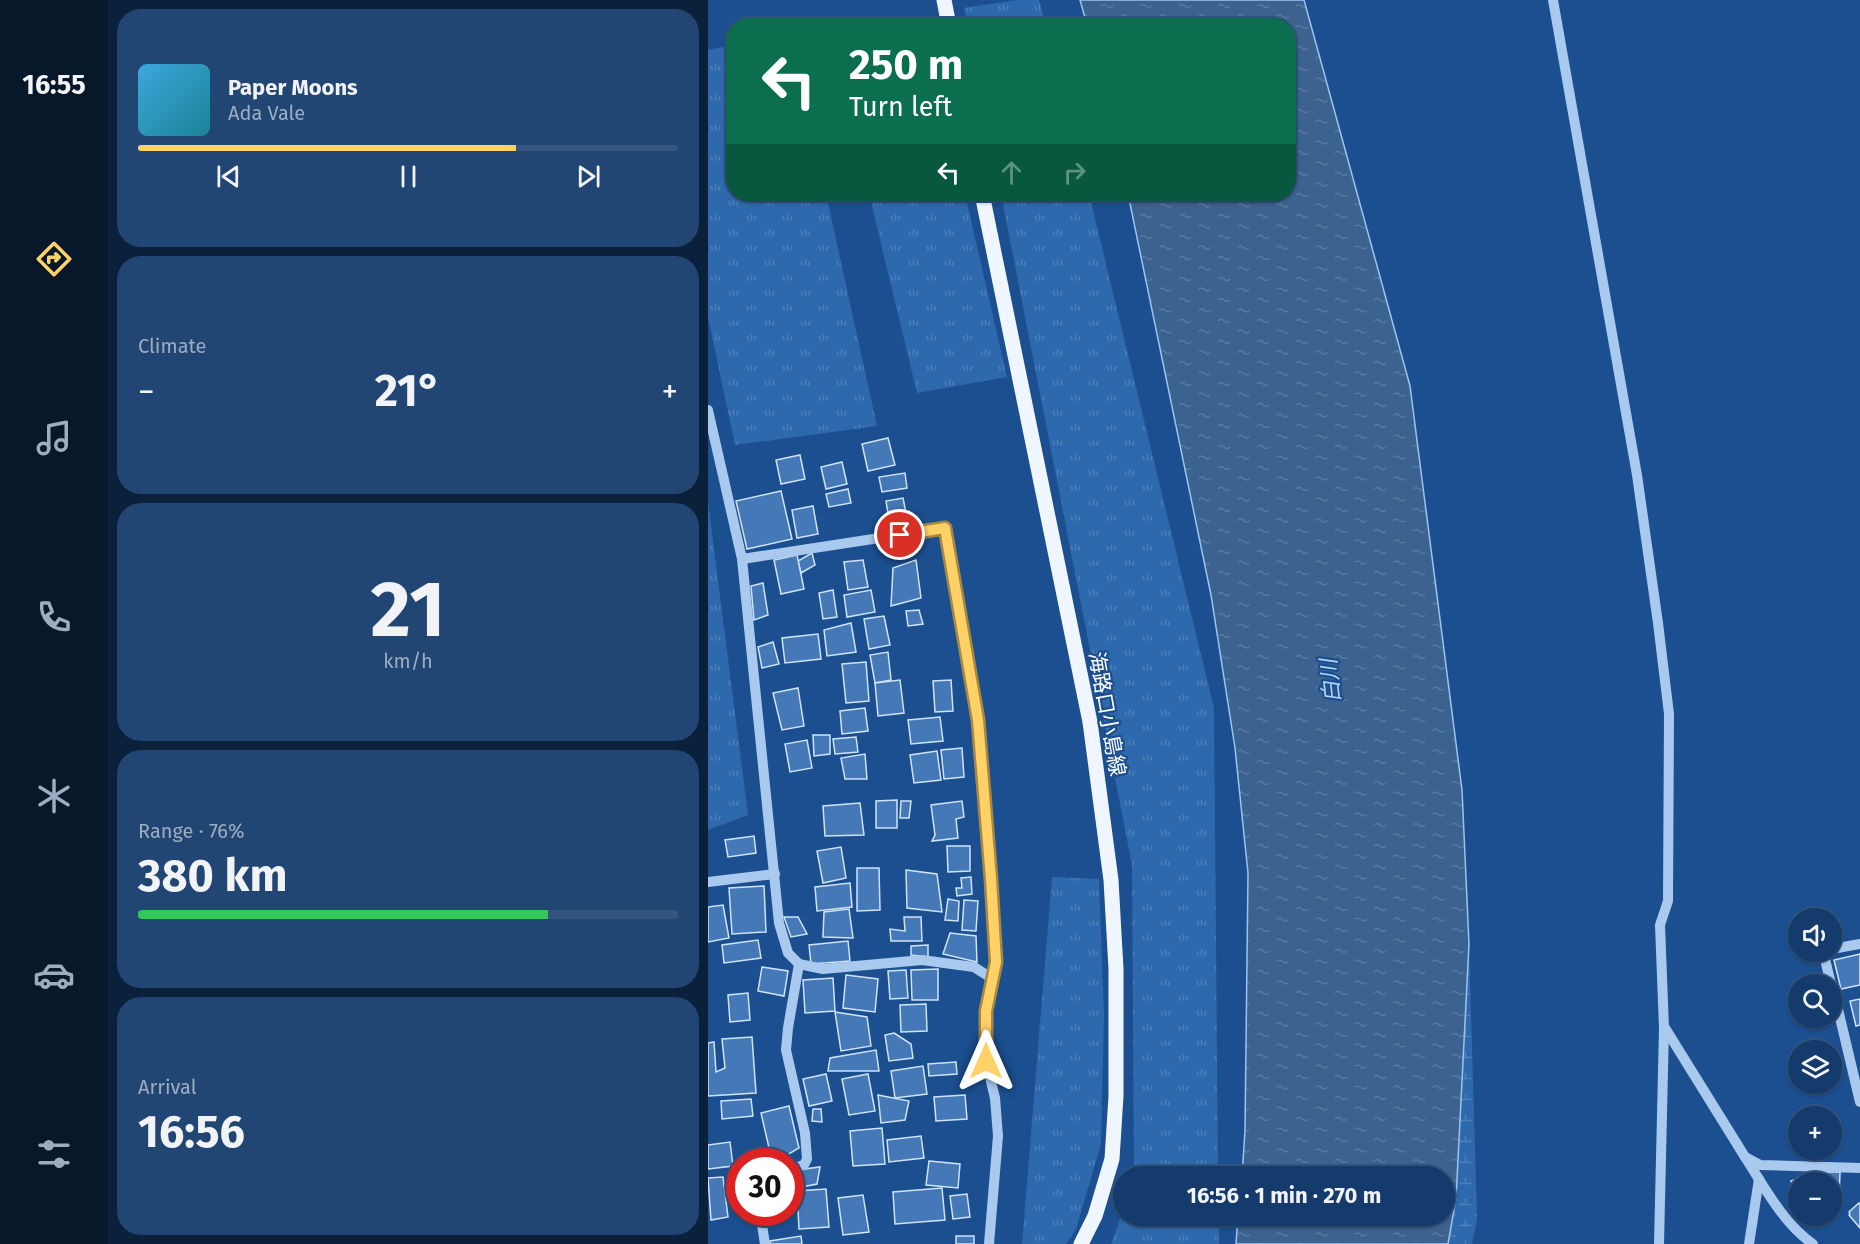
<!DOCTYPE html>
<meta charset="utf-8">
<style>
:root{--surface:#143b6b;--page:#214673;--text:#f1f3f6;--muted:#9dadc1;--line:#33557e;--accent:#ffd166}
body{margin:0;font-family:"Fira Sans","Noto Sans JP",sans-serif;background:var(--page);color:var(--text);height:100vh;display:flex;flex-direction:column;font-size:22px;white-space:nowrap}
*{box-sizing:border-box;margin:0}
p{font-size:20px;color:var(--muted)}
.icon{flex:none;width:33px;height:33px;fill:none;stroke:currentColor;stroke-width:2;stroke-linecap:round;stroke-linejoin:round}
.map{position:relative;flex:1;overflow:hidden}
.drawer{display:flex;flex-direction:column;gap:9px;padding:9px;background:#0b203b;width:600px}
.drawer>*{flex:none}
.hud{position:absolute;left:18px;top:18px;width:570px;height:183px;border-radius:24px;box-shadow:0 2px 4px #0004,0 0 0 2px var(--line);background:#0b6e4f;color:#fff;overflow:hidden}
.tools{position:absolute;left:1080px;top:908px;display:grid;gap:12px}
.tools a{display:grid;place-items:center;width:54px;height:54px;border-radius:50%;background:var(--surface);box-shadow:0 2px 4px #0004,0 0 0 2px var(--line);font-size:30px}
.speed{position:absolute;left:18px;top:1148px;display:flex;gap:12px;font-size:30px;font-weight:700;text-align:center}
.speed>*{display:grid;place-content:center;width:78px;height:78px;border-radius:50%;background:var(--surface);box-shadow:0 2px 4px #0004,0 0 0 2px var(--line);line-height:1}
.speed .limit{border:9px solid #d22;background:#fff;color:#111}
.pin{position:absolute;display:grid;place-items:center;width:51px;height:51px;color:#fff;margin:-26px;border:3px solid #fff;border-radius:50%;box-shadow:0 2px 6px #0007}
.me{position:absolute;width:66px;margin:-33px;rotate:0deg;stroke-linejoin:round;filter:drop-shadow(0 0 4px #0008)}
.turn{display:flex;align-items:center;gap:21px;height:126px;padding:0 24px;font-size:27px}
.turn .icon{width:78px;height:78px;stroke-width:2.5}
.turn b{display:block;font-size:42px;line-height:51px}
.lanes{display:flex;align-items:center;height:57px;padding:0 24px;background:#0003;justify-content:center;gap:30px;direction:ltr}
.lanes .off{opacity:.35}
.big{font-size:45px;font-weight:700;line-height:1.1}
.drawer .widget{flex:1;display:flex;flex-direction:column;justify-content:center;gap:9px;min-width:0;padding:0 21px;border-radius:24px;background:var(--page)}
.drawer .dial{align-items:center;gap:0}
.dial b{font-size:78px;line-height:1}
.song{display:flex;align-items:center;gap:18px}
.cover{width:72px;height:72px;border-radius:9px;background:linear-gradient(135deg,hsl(200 70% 55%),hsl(190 70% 35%))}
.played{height:6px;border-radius:3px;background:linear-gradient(90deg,var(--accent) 70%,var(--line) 70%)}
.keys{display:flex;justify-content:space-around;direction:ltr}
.heat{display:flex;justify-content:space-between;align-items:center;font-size:33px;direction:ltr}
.charge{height:9px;border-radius:4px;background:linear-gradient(90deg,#34c759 76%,var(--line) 0)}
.trip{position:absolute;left:405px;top:1166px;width:342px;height:60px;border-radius:30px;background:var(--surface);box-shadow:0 2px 4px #0004,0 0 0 2px var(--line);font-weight:700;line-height:60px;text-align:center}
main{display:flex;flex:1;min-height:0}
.tabs{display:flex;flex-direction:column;width:108px;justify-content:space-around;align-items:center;background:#08182b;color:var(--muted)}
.tabs .icon{width:42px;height:42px}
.tabs .selected{color:var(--accent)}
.tabs b{font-size:27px;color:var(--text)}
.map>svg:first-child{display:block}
.grass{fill:url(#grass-tufts)}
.wetland{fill:url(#wetland-marsh)}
.water{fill:url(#water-ripples);stroke:#9cc4f0;stroke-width:1.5}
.building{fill:#4478b7;stroke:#cfe3fa;stroke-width:1.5}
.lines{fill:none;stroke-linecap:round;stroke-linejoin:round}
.minor{stroke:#a9c9ee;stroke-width:10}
.major{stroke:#f0f6ff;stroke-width:15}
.route-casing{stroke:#a68842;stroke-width:15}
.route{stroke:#ffd166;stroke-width:10}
.labels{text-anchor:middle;stroke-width:4.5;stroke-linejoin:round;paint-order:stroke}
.street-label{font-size:21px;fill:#fff;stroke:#1b4f8f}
.water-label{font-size:22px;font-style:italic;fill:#b5d3f5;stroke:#1b4f8f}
</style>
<main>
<nav class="tabs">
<b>16:55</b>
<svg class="icon selected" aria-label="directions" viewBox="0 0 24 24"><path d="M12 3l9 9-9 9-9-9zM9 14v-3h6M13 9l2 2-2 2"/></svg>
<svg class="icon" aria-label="music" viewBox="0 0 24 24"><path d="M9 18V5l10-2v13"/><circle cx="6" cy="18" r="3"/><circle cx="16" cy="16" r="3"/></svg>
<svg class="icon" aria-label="phone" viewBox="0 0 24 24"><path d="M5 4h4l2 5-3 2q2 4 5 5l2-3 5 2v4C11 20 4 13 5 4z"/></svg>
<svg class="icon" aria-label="climate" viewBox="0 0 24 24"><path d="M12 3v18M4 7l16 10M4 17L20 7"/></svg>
<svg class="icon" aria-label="car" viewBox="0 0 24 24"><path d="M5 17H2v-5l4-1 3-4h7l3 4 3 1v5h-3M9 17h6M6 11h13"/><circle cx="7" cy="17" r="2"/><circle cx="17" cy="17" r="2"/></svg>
<svg class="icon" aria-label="filters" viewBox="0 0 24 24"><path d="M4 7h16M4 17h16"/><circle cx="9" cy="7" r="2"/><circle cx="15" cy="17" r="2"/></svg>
</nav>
<section class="drawer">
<div class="widget">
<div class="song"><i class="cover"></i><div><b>Paper Moons</b><p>Ada Vale</p></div></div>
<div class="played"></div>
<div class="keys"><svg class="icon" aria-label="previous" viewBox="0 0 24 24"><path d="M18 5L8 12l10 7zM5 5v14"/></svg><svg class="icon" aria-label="pause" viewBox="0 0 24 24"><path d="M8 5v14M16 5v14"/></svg><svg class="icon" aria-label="next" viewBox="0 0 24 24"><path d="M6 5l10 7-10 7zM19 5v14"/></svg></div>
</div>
<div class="widget"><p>Climate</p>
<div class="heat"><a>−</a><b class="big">21°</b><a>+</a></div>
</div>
<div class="widget dial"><b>21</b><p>km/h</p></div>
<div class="widget"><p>Range · 76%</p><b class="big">380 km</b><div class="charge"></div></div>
<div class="widget"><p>Arrival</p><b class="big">16:56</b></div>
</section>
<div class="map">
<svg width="1152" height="1244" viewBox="0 0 1152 1244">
<defs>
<pattern id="grass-tufts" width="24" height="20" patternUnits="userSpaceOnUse" patternTransform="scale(1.5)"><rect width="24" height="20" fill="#2e69ad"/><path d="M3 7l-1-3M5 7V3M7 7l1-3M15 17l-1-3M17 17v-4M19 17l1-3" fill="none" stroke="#4d80b9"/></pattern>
<pattern id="wetland-marsh" width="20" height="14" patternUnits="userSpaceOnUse" patternTransform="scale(1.5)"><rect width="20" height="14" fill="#2e69ad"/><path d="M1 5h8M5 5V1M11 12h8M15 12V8" fill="none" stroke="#4d80b9"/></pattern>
<pattern id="water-ripples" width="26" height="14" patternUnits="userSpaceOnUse" patternTransform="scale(1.5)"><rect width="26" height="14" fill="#3c6290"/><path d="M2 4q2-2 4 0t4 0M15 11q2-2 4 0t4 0" fill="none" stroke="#597aa1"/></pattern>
</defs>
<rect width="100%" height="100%" fill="#1b4f8f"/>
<!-- grass -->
<g class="grass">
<polygon points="309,0 331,0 338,25 260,25 256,8"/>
<polygon points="217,19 219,25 121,24"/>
<polygon points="25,45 26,194 118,194 169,426 27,445 0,317 0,50"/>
<polygon points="161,194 257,194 299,377 209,393"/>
<polygon points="293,194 381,194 506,708 510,1176 426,1176 424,865"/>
<polygon points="0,502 40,815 0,830"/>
<polygon points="344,877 391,879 396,1013 393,1144 368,1229 358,1244 314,1244"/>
<polygon points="415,1211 416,1215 511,1215 511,1244 403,1244"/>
</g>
<!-- wetland -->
<polygon class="wetland" points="761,944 769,1219 764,1244 740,1244 748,1199"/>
<!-- water -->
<polygon class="water" points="372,0 596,0 702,386 754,790 761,944 748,1199 740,1244 528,1244 530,1215 736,1215 736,1176 534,1176 537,1131 540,873 527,748 503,595 420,194 580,194 580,26 379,25"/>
<!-- building -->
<g class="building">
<polygon points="180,438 187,465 160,471 154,444"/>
<polygon points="92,455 97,479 73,484 68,460"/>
<polygon points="134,462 139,484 118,489 113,467"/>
<polygon points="197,473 199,488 174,492 171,477"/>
<polygon points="140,489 143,503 121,507 118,494"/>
<polygon points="73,491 84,539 39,549 28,501"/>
<polygon points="195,498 200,523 182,526 178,501"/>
<polygon points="105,506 110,534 89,538 84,510"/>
<polygon points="104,553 107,565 93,573 90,561"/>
<polygon points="89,555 96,589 73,594 66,560"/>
<polygon points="155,560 160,587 140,590 136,562"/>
<polygon points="208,560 213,598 183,606 185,568"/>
<polygon points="55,583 60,615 46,620 43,586"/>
<polygon points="125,590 129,617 115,619 111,593"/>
<polygon points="163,590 167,612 139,617 136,595"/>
<polygon points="211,610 215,624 200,626 198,611"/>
<polygon points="176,616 182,645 161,649 156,619"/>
<polygon points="143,623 148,652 119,656 116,630"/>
<polygon points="110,634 113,659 77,663 74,638"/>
<polygon points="65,642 71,664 54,668 50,647"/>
<polygon points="180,652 183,680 167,683 162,655"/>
<polygon points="158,662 161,701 138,703 134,664"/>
<polygon points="192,680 196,713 170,716 167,683"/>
<polygon points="243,680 245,711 227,712 225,681"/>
<polygon points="90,688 96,726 74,730 65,693"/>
<polygon points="157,708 160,731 134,734 132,711"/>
<polygon points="232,717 235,741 203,744 200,720"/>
<polygon points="105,735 122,735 122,754 106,756"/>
<polygon points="148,737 150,752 127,754 125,739"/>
<polygon points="99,740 104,768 82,772 77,744"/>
<polygon points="254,748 256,777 236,779 233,750"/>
<polygon points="229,751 233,780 206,783 202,755"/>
<polygon points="157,754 159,779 137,779 133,758"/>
<polygon points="189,800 189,828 168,828 168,801"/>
<polygon points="193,801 203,801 201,818 192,818"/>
<polygon points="254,801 256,817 248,819 250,838 224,841 227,835 223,805"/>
<polygon points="152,803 156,835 117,836 115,806"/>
<polygon points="46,836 48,853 20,857 17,840"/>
<polygon points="239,846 262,846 262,871 240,872"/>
<polygon points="133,847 138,878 115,883 109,851"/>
<polygon points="149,868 171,868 172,910 149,911"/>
<polygon points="198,870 229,874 234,912 199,908"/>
<polygon points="263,877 264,894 249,896 248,888 254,888 253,878"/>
<polygon points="142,883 144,907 109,911 107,887"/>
<polygon points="56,886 58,932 24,934 21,888"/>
<polygon points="240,899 251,901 250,921 237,920"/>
<polygon points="256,900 270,901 268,931 254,930"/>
<polygon points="15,905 21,938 0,942 0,907"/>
<polygon points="141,909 145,938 115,937 116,912"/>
<polygon points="76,917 90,917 99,934 83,937"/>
<polygon points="196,917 213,917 214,941 183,941 182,929 197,931"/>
<polygon points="242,933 268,936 269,962 235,954"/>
<polygon points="50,940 53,958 16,963 14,945"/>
<polygon points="140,941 142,961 103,964 101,945"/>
<polygon points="220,945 220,957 203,955 203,946"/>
<polygon points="1152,954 1152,985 1133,989 1126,960"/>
<polygon points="54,967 80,971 76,996 50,991"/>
<polygon points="230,969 230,1000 204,1000 203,970"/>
<polygon points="198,970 200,998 182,999 180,971"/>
<polygon points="138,975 170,979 167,1012 135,1008"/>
<polygon points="125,978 127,1011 97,1013 95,980"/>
<polygon points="40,993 42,1020 22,1022 20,995"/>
<polygon points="1152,999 1152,1025 1148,1026 1142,1001"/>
<polygon points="218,1004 219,1031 193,1032 192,1005"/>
<polygon points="127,1012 159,1017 163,1046 133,1051"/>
<polygon points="186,1033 203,1044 205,1058 181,1061 177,1035"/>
<polygon points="44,1037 48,1093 0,1096 0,1043 6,1042 8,1072 17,1068 14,1039"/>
<polygon points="168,1050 171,1071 120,1071 122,1058"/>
<polygon points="248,1062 249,1074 221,1076 220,1064"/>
<polygon points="215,1066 219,1094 187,1098 183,1071"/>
<polygon points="118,1074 124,1101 101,1106 95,1079"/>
<polygon points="160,1074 167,1111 141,1115 134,1079"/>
<polygon points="170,1095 201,1101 197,1120 173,1123"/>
<polygon points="257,1095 259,1119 228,1121 226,1097"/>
<polygon points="43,1099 45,1116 14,1119 13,1101"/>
<polygon points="81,1106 91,1148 69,1161 64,1161 53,1113"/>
<polygon points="105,1109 113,1109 114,1122 104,1121"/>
<polygon points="174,1128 177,1164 145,1166 142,1131"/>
<polygon points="213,1136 216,1158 181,1162 179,1140"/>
<polygon points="22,1142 25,1166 0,1169 0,1145"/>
<polygon points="221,1161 252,1164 250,1188 218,1185"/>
<polygon points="112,1167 109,1184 83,1189 82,1171"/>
<polygon points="1112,1172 1132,1172 1131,1201 1129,1201 1129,1204 1124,1204 1124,1182 1114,1182 1114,1178 1111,1178"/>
<polygon points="1104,1174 1107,1182 1090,1182 1090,1206 1089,1200 1084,1202 1081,1191 1086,1190 1083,1181"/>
<polygon points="15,1177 20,1217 3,1220 0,1178"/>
<polygon points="234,1188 237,1220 187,1224 185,1192"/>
<polygon points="118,1189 121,1227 91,1229 89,1191"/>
<polygon points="259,1194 262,1217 245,1219 242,1196"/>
<polygon points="155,1195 161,1232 135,1235 130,1198"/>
<polygon points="1151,1203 1152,1205 1152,1228 1141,1215 1142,1214 1141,1212"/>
<polygon points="93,1236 94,1244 62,1244 62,1241"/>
<rect x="248" y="1236" width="18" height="8"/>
</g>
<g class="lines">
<!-- minor -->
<g class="minor">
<polyline points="845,0 929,475 950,623 961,714 960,901 952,925 956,1028 951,1244"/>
<polyline points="0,410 34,559 71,923 80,953 91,964 115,969 214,960 266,967 285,979 278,1011 278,1061 287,1098 290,1136 281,1244"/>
<polyline points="34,559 237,528 270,719 288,962 285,979"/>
<polyline points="0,882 67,874"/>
<polyline points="1124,949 1152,944"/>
<polyline points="1115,951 1123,984"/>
<polyline points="1124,984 1152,1102"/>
<polyline points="957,1028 1037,1157 1052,1165 1152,1168"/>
<path d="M 1037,1157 C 1057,1188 1075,1223 1105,1244"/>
<polyline points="82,1169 96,1165 99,1159 97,1133 78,1050 80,1028 91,964"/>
<polyline points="52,1212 57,1244"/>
<polyline points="1041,1244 1051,1179"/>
</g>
<!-- major -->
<g class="major">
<polyline points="236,0 241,26"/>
<polyline points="274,194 382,722 403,880 408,969 408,1096 404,1159 387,1216 373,1244"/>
</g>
</g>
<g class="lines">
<defs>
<polyline id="route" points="192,535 237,528 270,720 283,879 288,962 278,1011 278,1061"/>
</defs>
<!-- route casing -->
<use href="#route" class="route-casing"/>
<!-- route -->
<use href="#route" class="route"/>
</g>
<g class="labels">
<!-- street labels -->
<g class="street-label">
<text transform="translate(399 714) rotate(80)" y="7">海路口小島線</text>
</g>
<!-- water labels -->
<g class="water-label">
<text transform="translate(622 681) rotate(-96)" y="8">白川</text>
</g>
</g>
</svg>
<div class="tools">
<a><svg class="icon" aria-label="sound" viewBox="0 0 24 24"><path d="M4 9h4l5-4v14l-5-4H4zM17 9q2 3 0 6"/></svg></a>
<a><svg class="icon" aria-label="search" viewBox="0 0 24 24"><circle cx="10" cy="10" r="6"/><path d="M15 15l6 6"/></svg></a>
<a><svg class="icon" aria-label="layers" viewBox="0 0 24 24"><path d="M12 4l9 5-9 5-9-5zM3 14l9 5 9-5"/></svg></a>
<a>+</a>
<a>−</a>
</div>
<div class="speed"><div class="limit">30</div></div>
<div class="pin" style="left:192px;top:535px;background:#d93025"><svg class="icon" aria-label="arrive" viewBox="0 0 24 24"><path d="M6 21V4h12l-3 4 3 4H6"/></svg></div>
<svg class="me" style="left:278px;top:1061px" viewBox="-20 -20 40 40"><path d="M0-17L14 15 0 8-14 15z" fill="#ffd166" stroke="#fff" stroke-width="4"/></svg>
<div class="trip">16:56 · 1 min · 270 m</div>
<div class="hud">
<div class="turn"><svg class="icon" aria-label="left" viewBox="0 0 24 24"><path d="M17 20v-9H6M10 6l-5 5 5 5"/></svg><div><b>250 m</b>Turn left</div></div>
<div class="lanes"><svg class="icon" aria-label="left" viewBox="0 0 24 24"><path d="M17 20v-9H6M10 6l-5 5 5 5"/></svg><svg class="icon off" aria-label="ahead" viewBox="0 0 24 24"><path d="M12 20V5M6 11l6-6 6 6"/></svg><svg class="icon off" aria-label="right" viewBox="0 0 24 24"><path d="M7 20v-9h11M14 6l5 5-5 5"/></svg></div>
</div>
</div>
</main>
